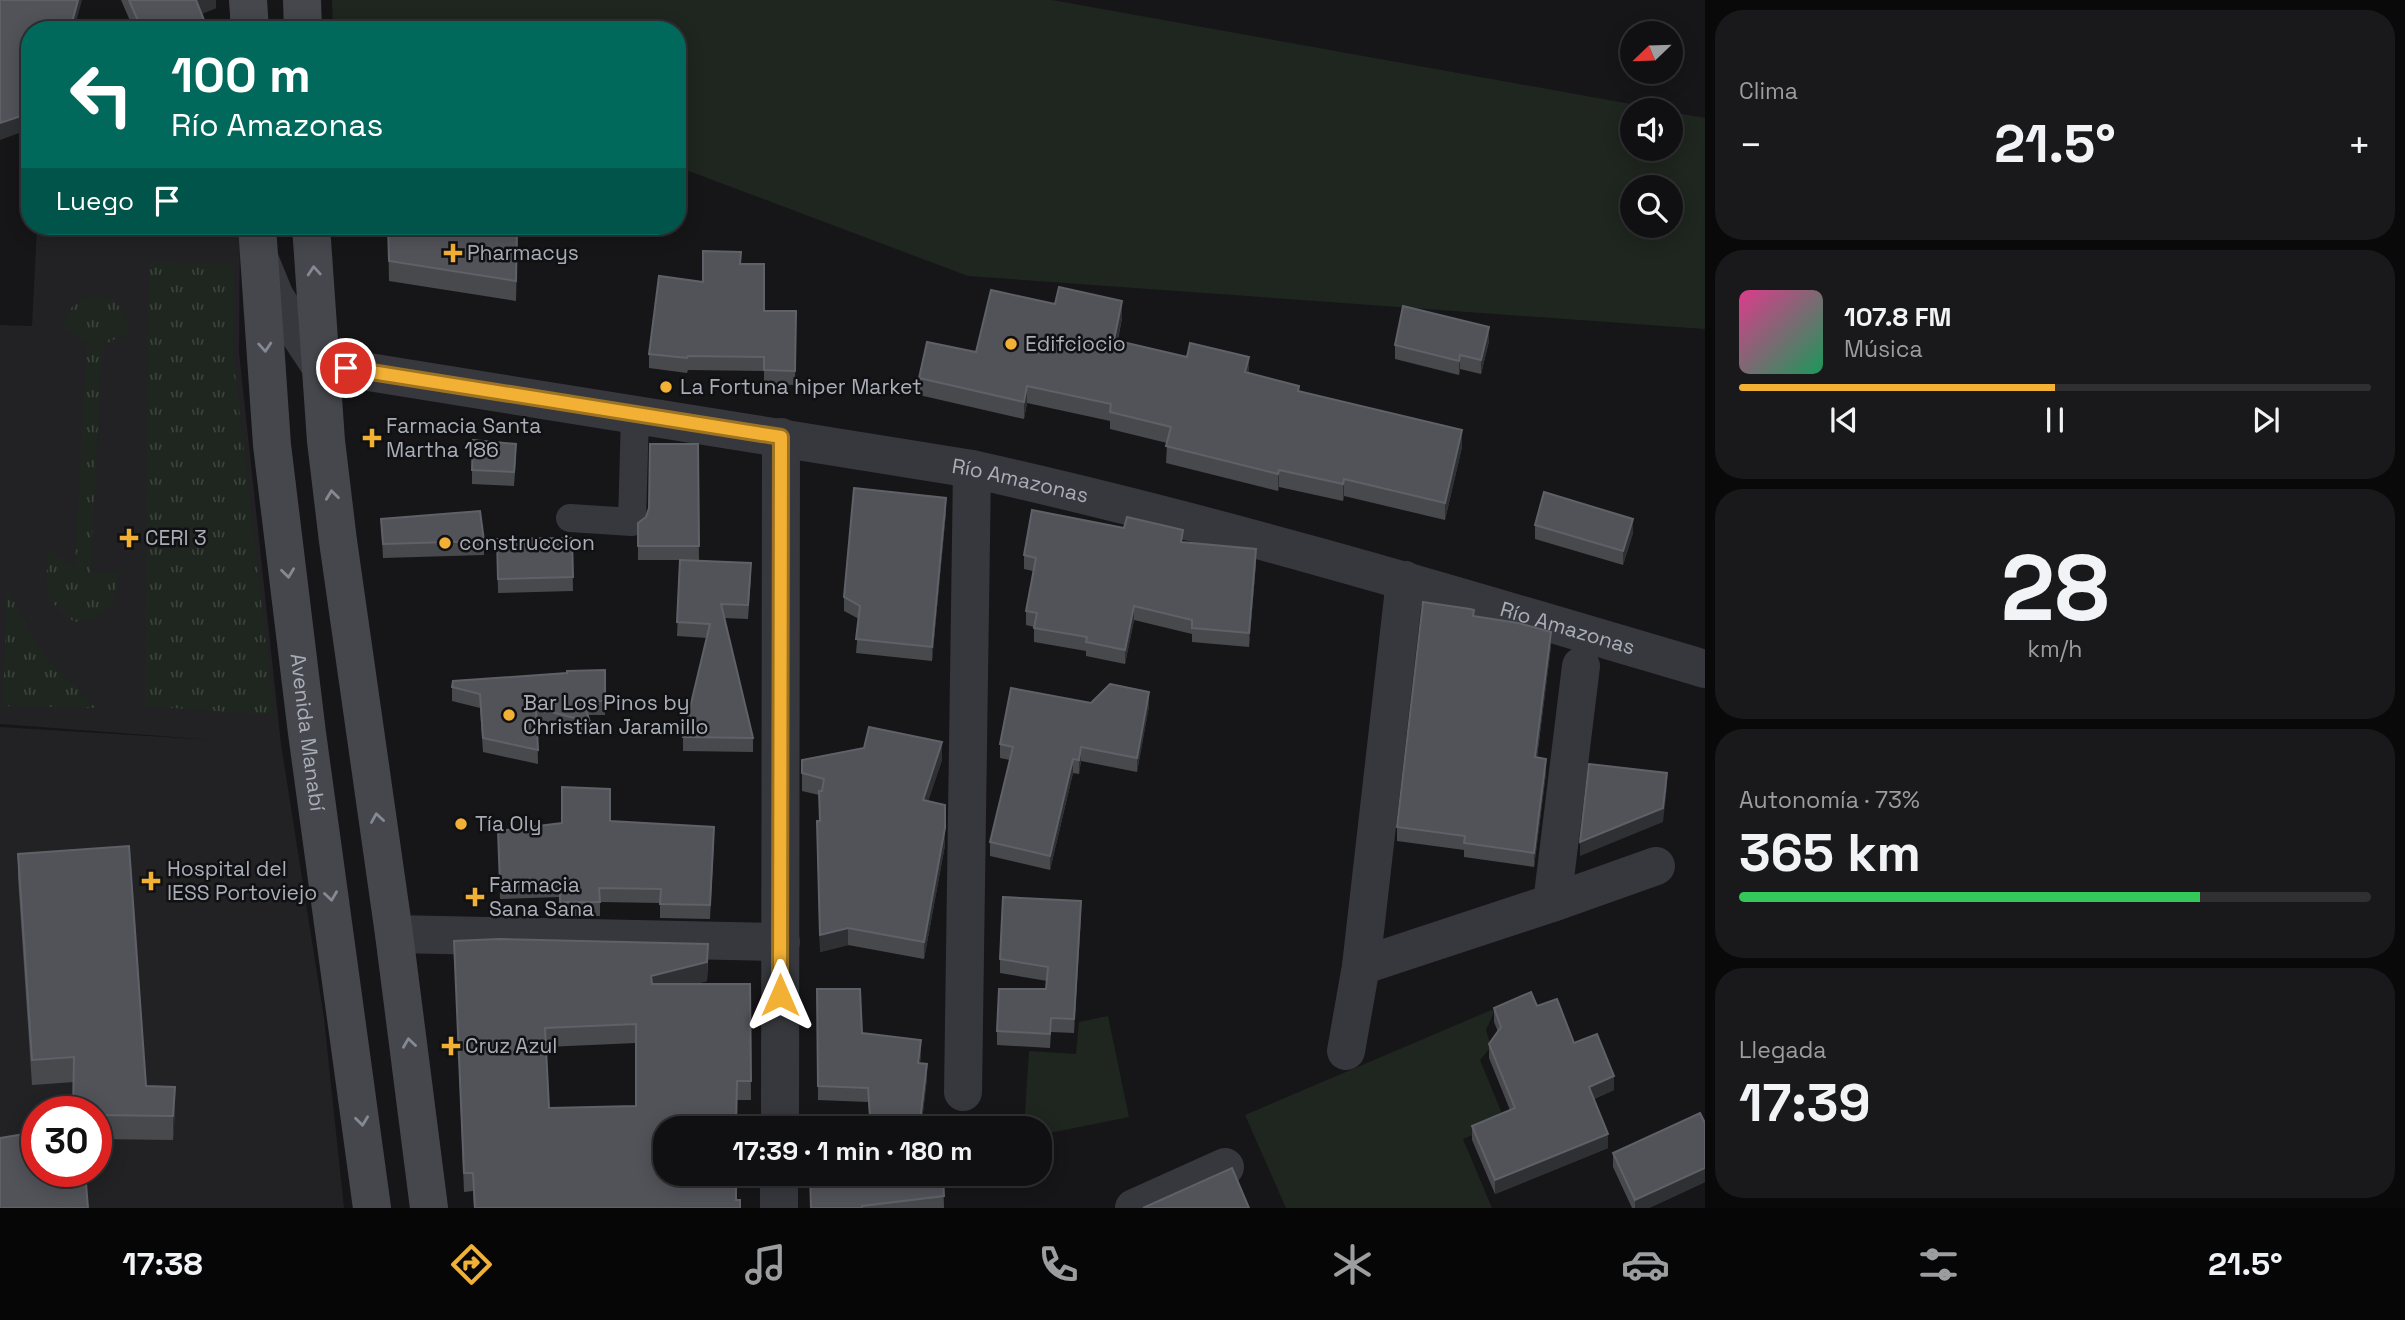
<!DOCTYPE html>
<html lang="es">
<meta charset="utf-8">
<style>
:root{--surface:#101012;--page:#19191b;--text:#f1f3f6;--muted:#9c9d9f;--line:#303032;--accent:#f2b134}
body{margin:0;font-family:"Space Grotesk",sans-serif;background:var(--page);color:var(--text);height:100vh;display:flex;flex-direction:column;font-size:26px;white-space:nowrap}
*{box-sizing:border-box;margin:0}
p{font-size:23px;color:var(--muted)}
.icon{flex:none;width:38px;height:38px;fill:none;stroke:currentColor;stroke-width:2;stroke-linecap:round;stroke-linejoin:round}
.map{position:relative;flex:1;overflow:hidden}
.side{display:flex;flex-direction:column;gap:10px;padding:10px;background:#09090a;width:700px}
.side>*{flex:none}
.hud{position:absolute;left:21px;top:21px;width:665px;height:214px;border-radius:28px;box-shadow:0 4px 18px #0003,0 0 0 2px var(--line);background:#00695c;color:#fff;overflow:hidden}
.needle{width:46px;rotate:247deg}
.tools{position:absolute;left:1620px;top:21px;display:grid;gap:14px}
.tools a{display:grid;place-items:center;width:63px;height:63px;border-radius:50%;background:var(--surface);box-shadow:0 4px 18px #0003,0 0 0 2px var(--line);font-size:35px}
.speed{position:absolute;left:21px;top:1096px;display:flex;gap:14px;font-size:35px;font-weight:700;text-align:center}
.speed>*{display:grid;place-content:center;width:91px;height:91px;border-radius:50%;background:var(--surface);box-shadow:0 4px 18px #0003,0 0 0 2px var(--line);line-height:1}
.speed .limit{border:10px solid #d22;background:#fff;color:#111}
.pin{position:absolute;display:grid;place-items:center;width:60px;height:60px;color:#fff;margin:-30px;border:4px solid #fff;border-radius:50%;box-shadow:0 2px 7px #0007}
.me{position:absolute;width:77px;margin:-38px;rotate:0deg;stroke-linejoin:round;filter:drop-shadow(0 0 5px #0008)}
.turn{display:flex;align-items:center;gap:24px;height:147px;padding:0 35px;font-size:32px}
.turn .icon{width:91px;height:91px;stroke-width:2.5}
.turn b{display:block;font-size:49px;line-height:60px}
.then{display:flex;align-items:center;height:66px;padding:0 35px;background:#0003;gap:14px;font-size:26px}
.big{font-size:52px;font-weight:700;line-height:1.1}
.side .tile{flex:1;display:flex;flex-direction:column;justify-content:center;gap:10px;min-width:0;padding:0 24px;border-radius:28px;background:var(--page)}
.side .dial{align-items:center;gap:0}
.dial b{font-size:91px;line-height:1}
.song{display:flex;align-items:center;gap:21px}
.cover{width:84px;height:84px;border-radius:10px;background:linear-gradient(135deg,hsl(330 70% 55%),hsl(150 70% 35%))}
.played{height:7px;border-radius:4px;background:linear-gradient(90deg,var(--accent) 50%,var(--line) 50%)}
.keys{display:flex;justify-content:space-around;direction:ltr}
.heat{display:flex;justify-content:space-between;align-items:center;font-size:38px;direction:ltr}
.charge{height:10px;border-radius:5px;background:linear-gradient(90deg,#34c759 73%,var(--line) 0)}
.trip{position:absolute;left:653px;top:1116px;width:399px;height:70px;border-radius:28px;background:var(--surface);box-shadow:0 4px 18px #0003,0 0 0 2px var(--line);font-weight:700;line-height:70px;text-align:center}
.tab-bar{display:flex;height:112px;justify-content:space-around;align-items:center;background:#060607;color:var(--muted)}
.tab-bar .icon{width:49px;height:49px}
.tab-bar .current{color:var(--accent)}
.tab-bar b{font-size:32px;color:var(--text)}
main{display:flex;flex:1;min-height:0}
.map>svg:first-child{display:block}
.built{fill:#222225;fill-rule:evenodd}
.grass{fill:url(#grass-tufts)}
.park{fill:#1e261f;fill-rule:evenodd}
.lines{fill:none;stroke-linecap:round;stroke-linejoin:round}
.pedestrian{stroke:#37383d;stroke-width:28}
.minor{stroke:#37383d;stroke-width:38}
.secondary{stroke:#45474d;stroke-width:38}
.wall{fill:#47494d;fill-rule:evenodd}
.shaded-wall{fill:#2f3033}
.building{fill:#525359;stroke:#5f6168;stroke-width:2;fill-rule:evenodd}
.oneway{stroke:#858993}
.route-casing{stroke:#9d7322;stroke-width:18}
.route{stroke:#f2b134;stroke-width:12}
.poi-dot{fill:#f2b134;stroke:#111113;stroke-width:2.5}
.labels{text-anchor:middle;stroke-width:5;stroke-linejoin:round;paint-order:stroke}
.poi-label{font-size:21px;fill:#a8adb8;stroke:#111113;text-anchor:start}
.street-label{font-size:21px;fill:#a8adb8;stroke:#111113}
</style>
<main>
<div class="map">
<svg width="1705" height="1208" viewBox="0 0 1705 1208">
<defs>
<pattern id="grass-tufts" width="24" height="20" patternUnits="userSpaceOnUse" patternTransform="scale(1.75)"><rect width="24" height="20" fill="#1e261f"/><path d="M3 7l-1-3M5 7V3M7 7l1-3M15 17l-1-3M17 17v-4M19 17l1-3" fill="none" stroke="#3c433d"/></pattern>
</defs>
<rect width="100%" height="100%" fill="#161618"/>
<!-- built -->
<path class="built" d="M 37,226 L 240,226 L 239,352 L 281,744 L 324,1018 L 344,1208 L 0,1208 L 0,727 L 214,740 L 0,724 L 0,325 L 32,326 ZM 37,1111 L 96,1111 L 96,1171 L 37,1171 Z"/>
<!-- grass -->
<g class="grass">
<polygon points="149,262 233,265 233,356 274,715 145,706"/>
<path d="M 92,295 L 113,299 L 122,310 L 130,331 L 102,346 L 90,573 L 119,572 C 115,605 109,616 75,622 C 42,601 46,587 48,551 L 75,567 L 87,343 L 63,326 C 70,308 73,301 92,295 Z"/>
<polygon points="7,586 28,630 46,657 97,708 3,706"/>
</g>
<!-- park -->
<g class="park">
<path d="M 332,0 L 1052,0 L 1664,110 L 1633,110 L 1633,149 L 1671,149 L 1671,112 L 1705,118 L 1705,329 L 968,276 L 686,170 L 677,168 L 677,30 L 333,30 ZM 1633,187 L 1671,187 L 1671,226 L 1633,226 Z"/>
<polygon points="1496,1008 1486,1030 1491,1047 1480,1060 1505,1121 1463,1139 1492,1208 1286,1208 1245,1115"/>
<polygon points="1108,1016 1129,1117 1040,1135 1040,1129 1024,1129 1029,1051 1076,1054 1079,1022"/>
</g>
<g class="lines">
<!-- pedestrian -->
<polyline class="pedestrian" points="570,518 632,522 635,415"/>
<!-- minor -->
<g class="minor">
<path id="s1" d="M 260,260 L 275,297 L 319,364 L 972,469 C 1219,524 1462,597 1705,669"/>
<polyline points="1552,903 1581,666"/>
<polyline points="394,934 781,942"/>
<polyline points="1361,966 1552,903 1656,866"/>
<polyline points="1346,1051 1361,966 1405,580"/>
<polyline points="963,1092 972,469"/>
<polyline points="780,1129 781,437"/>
<polyline points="779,1208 779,1174"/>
<polyline points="1134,1208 1225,1167"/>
</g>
<!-- secondary -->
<g class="secondary">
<polyline points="248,0 250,30"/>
<polyline points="302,0 303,30"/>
<path id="s2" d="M 257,226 L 272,445 L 307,733 L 372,1208"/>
<polyline points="311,226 326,441 338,541 394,934 429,1208"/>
</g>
</g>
<!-- wall -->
<g class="wall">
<polygon points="121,0 216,0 216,8 201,14 208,30 134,30"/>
<polygon points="388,226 518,226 516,301 389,281"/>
<polygon points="740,264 764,311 796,311 795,385 764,384 764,371 688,370 687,373 649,368 649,354 703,282"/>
<polygon points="1122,318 1118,340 1249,373 1462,447 1445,520 1344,496 1343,501 1279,487 1278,491 1166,463 1167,443 1110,429 1110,421 1027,403 1024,419 919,395 919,378 976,352"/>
<polygon points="1489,341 1481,374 1460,369 1459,375 1395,359 1395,345"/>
<polygon points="698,444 699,560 689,560 751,577 748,619 724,618 753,738 753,752 683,751 683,737 707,638 677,636 680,560 638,560 638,523 646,517"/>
<polygon points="516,458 514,486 472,484 472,470"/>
<polygon points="946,512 932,661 856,653 859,619 844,611 844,597"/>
<polygon points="381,519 484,541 484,555 383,558"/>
<polygon points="1535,525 1633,533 1623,565 1535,539"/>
<polygon points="572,538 573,591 498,593 497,539"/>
<polygon points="1183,542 1256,563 1249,647 1192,642 1192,634 1134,620 1125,664 1086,656 1086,651 1034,642 1034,627 1026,625 1026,611 1033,571 1024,569 1024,555"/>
<polygon points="1474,617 1551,646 1537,758 1546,773 1534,867 1464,857 1464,850 1397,841 1397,827"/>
<polygon points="605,670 605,715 588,715 590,722 590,736 537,722 538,764 483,752 480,708 452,701 452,687"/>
<polygon points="1091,703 1149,706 1137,772 1081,761 1079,774 1073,773 1050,870 990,856 990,842 1010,760 1000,758 1000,744"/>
<polygon points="802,760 942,760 928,801 945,845 924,959 848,945 820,952 817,839 820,821 819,795 802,791"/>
<polygon points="610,821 714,841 710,919 660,918 660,903 600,902 600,916 560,916 560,897 500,899 498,831"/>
<polygon points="18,854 146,1086 175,1111 173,1140 96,1139 96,1111 74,1082 32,1085 18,878"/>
<polygon points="1081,915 1074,1033 1051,1032 1050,1048 997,1045 997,1031 1046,989 1047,981 1000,973 1000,959"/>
<path d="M 454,941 L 708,962 L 707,981 L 695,984 L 750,984 L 751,1100 L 737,1100 L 736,1200 L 740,1208 L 474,1208 L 473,1191 L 464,1192 ZM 636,1043 L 636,1106 L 549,1108 L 546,1047 Z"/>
<polygon points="817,989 862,1033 921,1054 920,1064 927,1078 922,1121 943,1129 870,1129 868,1102 818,1100"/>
<polygon points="1537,1006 1574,1043 1614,1090 1594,1099 1608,1148 1495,1194 1472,1140 1472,1126 1510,1110 1489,1058 1489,1044 1498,1032 1494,1022 1494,1008"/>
<polygon points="1705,1123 1705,1182 1649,1208 1632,1208 1613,1167 1613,1153"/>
<polygon points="943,1174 944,1208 811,1208"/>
</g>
<!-- shaded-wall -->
<g class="shaded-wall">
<polygon points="78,0 82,0 74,30 70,30"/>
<polygon points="195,0 216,0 216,8 195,17"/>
<polygon points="30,113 30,129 0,140 0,123"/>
<polygon points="1122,301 1122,318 1114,356 1114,340"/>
<polygon points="1489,327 1489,341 1481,374 1481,360"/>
<polygon points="1460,355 1460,369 1459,375 1459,361"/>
<polygon points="1249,357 1249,374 1245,372"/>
<polygon points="1027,386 1027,403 1024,419 1024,402"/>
<polygon points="1462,430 1462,447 1445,520 1445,503"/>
<polygon points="1279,470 1279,487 1278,491 1278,474"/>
<polygon points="1344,479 1344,496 1343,501 1343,484"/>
<polygon points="946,498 946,512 932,661 932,647"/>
<polygon points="1633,519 1633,533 1623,565 1623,551"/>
<polygon points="1256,549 1256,563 1249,647 1249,633"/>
<polygon points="1134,606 1134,620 1125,664 1125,650"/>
<polygon points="1551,632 1551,646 1535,771 1535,757"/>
<polygon points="1149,692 1149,706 1137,772 1137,758"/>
<polygon points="942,742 942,760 923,817 923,800"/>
<polygon points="1081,747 1081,761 1079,774 1079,760"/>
<polygon points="1073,759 1073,773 1050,870 1050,856"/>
<polygon points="1546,759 1546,773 1534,867 1534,853"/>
<polygon points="1667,773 1667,787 1663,822 1580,856 1580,842"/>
<polygon points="945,805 945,845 924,959 924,942"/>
<polygon points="1081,901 1081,915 1074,1033 1074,1019"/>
<polygon points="848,928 848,945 820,952 820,935"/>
<polygon points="708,944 707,981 651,995 651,976"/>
<polygon points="921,1040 921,1054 918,1077 918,1063"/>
<polygon points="927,1064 927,1078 921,1129 920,1121"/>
<polygon points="1614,1076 1614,1090 1589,1101 1589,1087"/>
<polygon points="175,1087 175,1111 173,1140 173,1116"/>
<polygon points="1608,1134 1608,1148 1495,1194 1495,1180"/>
<polygon points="1705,1168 1705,1182 1649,1208 1635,1208 1635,1200"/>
</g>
<!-- building -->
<g class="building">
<polygon points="0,0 78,0 70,30 30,30 30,113 0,123"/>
<polygon points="129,0 196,0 208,30 142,30"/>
<polygon points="388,226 517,226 516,281 389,261"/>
<polygon points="703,251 741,252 740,264 764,264 764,311 796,311 795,371 764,370 764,357 688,356 687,358 649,354 659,276 703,282"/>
<polygon points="1059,287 1122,301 1114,340 1187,357 1190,343 1249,357 1245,372 1299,386 1298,391 1462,430 1445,503 1344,479 1343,484 1279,470 1278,474 1166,446 1171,427 1110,412 1111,404 1027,386 1024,402 919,378 927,342 976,352 991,290 1055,304"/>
<polygon points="1403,306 1489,327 1481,360 1460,355 1459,361 1395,345"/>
<polygon points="473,440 516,444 514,472 472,470"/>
<polygon points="650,444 698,444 699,546 638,546 638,523 646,517 649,508"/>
<polygon points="854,488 946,498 932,647 856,639 860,606 844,597"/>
<polygon points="1544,492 1633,519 1623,551 1535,525"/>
<polygon points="1032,510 1124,528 1127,517 1183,530 1181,542 1256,549 1249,633 1192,628 1192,620 1134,606 1125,650 1086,642 1087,637 1034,628 1037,613 1026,611 1036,558 1024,555"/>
<polygon points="480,511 484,541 383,544 381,519"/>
<polygon points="572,538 573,577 498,579 497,539"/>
<polygon points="680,560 751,563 748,605 721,604 753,738 683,737 710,624 677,622"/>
<polygon points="1423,602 1470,609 1474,610 1473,616 1518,623 1551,632 1535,757 1546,759 1534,853 1464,843 1465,836 1397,827"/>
<polygon points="605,670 605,701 583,701 590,722 536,708 538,750 483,738 480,694 452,687 453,681 567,673 567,671"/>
<polygon points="1110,684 1149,692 1137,758 1081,747 1079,760 1073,759 1050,856 990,842 1013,747 1000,744 1011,688 1091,703"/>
<polygon points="869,727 942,742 923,800 945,805 945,828 924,942 848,928 820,935 817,821 820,821 819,791 822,791 824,779 802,773 802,760 864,748"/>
<polygon points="1589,764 1667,773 1663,808 1580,842"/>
<polygon points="562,787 610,789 610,821 714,827 710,905 660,904 661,889 599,888 600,902 560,902 560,883 500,884 498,831 562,823"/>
<polygon points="129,846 146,1086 175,1087 173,1116 96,1115 96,1111 73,1111 74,1057 32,1060 18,854"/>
<polygon points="1003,897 1081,901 1074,1019 1051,1018 1050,1034 997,1031 999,989 1046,989 1048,967 1000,959"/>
<path d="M 499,939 L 708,944 L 707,962 L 651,976 L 652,984 L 750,984 L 751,1081 L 737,1081 L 736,1129 L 665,1129 L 665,1174 L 736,1174 L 736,1200 L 740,1200 L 740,1208 L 475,1208 L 473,1173 L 464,1173 L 454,941 ZM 636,1024 L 636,1106 L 549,1108 L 545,1028 Z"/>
<polygon points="817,989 860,989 862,1033 921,1040 918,1063 927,1064 920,1121 943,1120 943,1129 871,1129 868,1088 818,1086"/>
<polygon points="1531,992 1537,1006 1557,999 1574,1043 1597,1034 1614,1076 1589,1087 1608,1134 1495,1180 1472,1126 1515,1108 1489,1044 1501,1027 1494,1008"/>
<polygon points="1700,1113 1705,1123 1705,1168 1635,1200 1613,1153"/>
<polygon points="37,1132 37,1171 85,1171 88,1208 0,1208 0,1138"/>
<polygon points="1232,1168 1249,1208 1143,1208"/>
<polygon points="810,1174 943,1174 944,1196 862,1206 862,1208 811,1208"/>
</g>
<!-- one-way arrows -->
<defs><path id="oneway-chevron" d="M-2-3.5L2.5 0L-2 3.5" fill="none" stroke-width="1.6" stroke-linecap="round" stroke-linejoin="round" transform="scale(1.75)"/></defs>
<g class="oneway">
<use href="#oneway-chevron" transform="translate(314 271) rotate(-94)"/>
<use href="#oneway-chevron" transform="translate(265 347) rotate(86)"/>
<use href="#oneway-chevron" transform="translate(332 495) rotate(-97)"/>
<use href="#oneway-chevron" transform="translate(288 573) rotate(83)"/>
<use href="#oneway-chevron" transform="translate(377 818) rotate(-99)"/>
<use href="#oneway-chevron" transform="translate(331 896) rotate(82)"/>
<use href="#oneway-chevron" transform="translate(409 1043) rotate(-98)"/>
<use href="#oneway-chevron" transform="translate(362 1121) rotate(83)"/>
</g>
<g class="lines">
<defs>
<polyline id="route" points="346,368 781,437 780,995"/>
</defs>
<!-- route casing -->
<use href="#route" class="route-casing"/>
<!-- route -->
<use href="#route" class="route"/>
</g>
<!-- markers -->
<g class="poi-dot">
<path d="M449.5 242.5h7v7h7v7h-7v7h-7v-7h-7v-7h7z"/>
<circle cx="1011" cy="344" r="7"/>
<circle cx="666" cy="387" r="7"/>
<path d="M368.5 427.5h7v7h7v7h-7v7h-7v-7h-7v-7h7z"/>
<path d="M125.5 527.5h7v7h7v7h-7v7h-7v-7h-7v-7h7z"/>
<circle cx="445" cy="543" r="7"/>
<circle cx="509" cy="715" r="7"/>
<circle cx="461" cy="824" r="7"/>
<path d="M147.5 870.5h7v7h7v7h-7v7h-7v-7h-7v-7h7z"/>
<path d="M471.5 886.5h7v7h7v7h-7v7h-7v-7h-7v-7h7z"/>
<path d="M447.5 1035.5h7v7h7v7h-7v7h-7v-7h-7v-7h7z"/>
</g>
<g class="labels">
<!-- poi labels -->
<g class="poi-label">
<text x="467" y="260">Pharmacys</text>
<text x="1025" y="351">Edifciocio</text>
<text x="680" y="394">La Fortuna hiper Market</text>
<text x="386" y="433">Farmacia Santa<tspan x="386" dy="24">Martha 186</tspan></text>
<text x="145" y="545">CERI 3</text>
<text x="459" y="550">construccion</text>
<text x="523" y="710">Bar Los Pinos by<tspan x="523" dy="24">Christian Jaramillo</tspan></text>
<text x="475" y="831">Tía Oly</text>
<text x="167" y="876">Hospital del<tspan x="167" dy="24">IESS Portoviejo</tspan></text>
<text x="489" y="892">Farmacia<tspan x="489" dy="24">Sana Sana</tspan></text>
<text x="465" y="1053">Cruz Azul</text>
</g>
<!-- street labels -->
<g class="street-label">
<text dy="7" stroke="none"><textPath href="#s1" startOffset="831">Río Amazonas</textPath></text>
<text dy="7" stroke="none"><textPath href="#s1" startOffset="1398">Río Amazonas</textPath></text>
<text dy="7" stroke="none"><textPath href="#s2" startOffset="509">Avenida Manabí</textPath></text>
</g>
</g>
</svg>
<div class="tools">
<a><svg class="needle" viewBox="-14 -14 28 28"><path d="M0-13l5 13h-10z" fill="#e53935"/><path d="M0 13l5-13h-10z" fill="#9c9d9f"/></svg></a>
<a><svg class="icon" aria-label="sound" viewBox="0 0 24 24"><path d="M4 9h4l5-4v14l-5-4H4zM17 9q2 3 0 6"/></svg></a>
<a><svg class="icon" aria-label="search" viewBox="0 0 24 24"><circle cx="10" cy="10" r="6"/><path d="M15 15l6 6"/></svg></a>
</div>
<div class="speed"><div class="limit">30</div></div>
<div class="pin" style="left:346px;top:368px;background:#d93025"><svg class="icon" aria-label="arrive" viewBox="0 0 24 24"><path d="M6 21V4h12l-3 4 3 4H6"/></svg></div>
<svg class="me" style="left:780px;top:995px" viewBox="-20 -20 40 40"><path d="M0-17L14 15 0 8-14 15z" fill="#f2b134" stroke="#fff" stroke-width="4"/></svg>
<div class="trip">17:39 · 1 min · 180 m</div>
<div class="hud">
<div class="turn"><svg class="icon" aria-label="left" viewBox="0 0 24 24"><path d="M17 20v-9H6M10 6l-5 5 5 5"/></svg><div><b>100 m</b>Río Amazonas</div></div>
<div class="then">Luego<svg class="icon" aria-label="arrive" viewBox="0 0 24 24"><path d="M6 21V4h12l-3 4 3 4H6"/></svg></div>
</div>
</div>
<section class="side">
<div class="tile"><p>Clima</p>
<div class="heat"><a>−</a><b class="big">21.5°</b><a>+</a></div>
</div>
<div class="tile">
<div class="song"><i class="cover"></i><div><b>107.8 FM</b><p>Música</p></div></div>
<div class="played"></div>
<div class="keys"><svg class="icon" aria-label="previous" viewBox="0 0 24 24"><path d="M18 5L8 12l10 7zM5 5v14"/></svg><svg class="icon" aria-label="pause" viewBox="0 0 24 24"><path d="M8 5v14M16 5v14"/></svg><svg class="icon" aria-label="next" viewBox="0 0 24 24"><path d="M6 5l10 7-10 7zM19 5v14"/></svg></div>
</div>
<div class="tile dial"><b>28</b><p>km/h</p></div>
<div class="tile"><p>Autonomía · 73%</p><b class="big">365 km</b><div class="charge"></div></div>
<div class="tile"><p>Llegada</p><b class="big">17:39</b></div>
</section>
</main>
<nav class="tab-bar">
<b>17:38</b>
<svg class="icon current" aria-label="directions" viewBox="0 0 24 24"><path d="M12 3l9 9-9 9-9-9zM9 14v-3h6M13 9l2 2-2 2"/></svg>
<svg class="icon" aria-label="music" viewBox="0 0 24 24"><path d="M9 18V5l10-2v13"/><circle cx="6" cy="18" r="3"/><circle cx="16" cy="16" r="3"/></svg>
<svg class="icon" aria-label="phone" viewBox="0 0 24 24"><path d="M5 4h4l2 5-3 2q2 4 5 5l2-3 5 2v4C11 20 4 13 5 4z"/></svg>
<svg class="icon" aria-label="climate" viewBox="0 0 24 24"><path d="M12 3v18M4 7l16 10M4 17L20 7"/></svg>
<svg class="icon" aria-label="car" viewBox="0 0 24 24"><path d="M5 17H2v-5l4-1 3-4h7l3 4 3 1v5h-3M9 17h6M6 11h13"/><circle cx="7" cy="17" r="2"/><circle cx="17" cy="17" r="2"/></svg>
<svg class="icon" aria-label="filters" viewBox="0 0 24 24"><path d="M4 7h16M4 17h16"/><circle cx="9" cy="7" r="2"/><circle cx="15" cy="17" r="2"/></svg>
<b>21.5°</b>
</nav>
